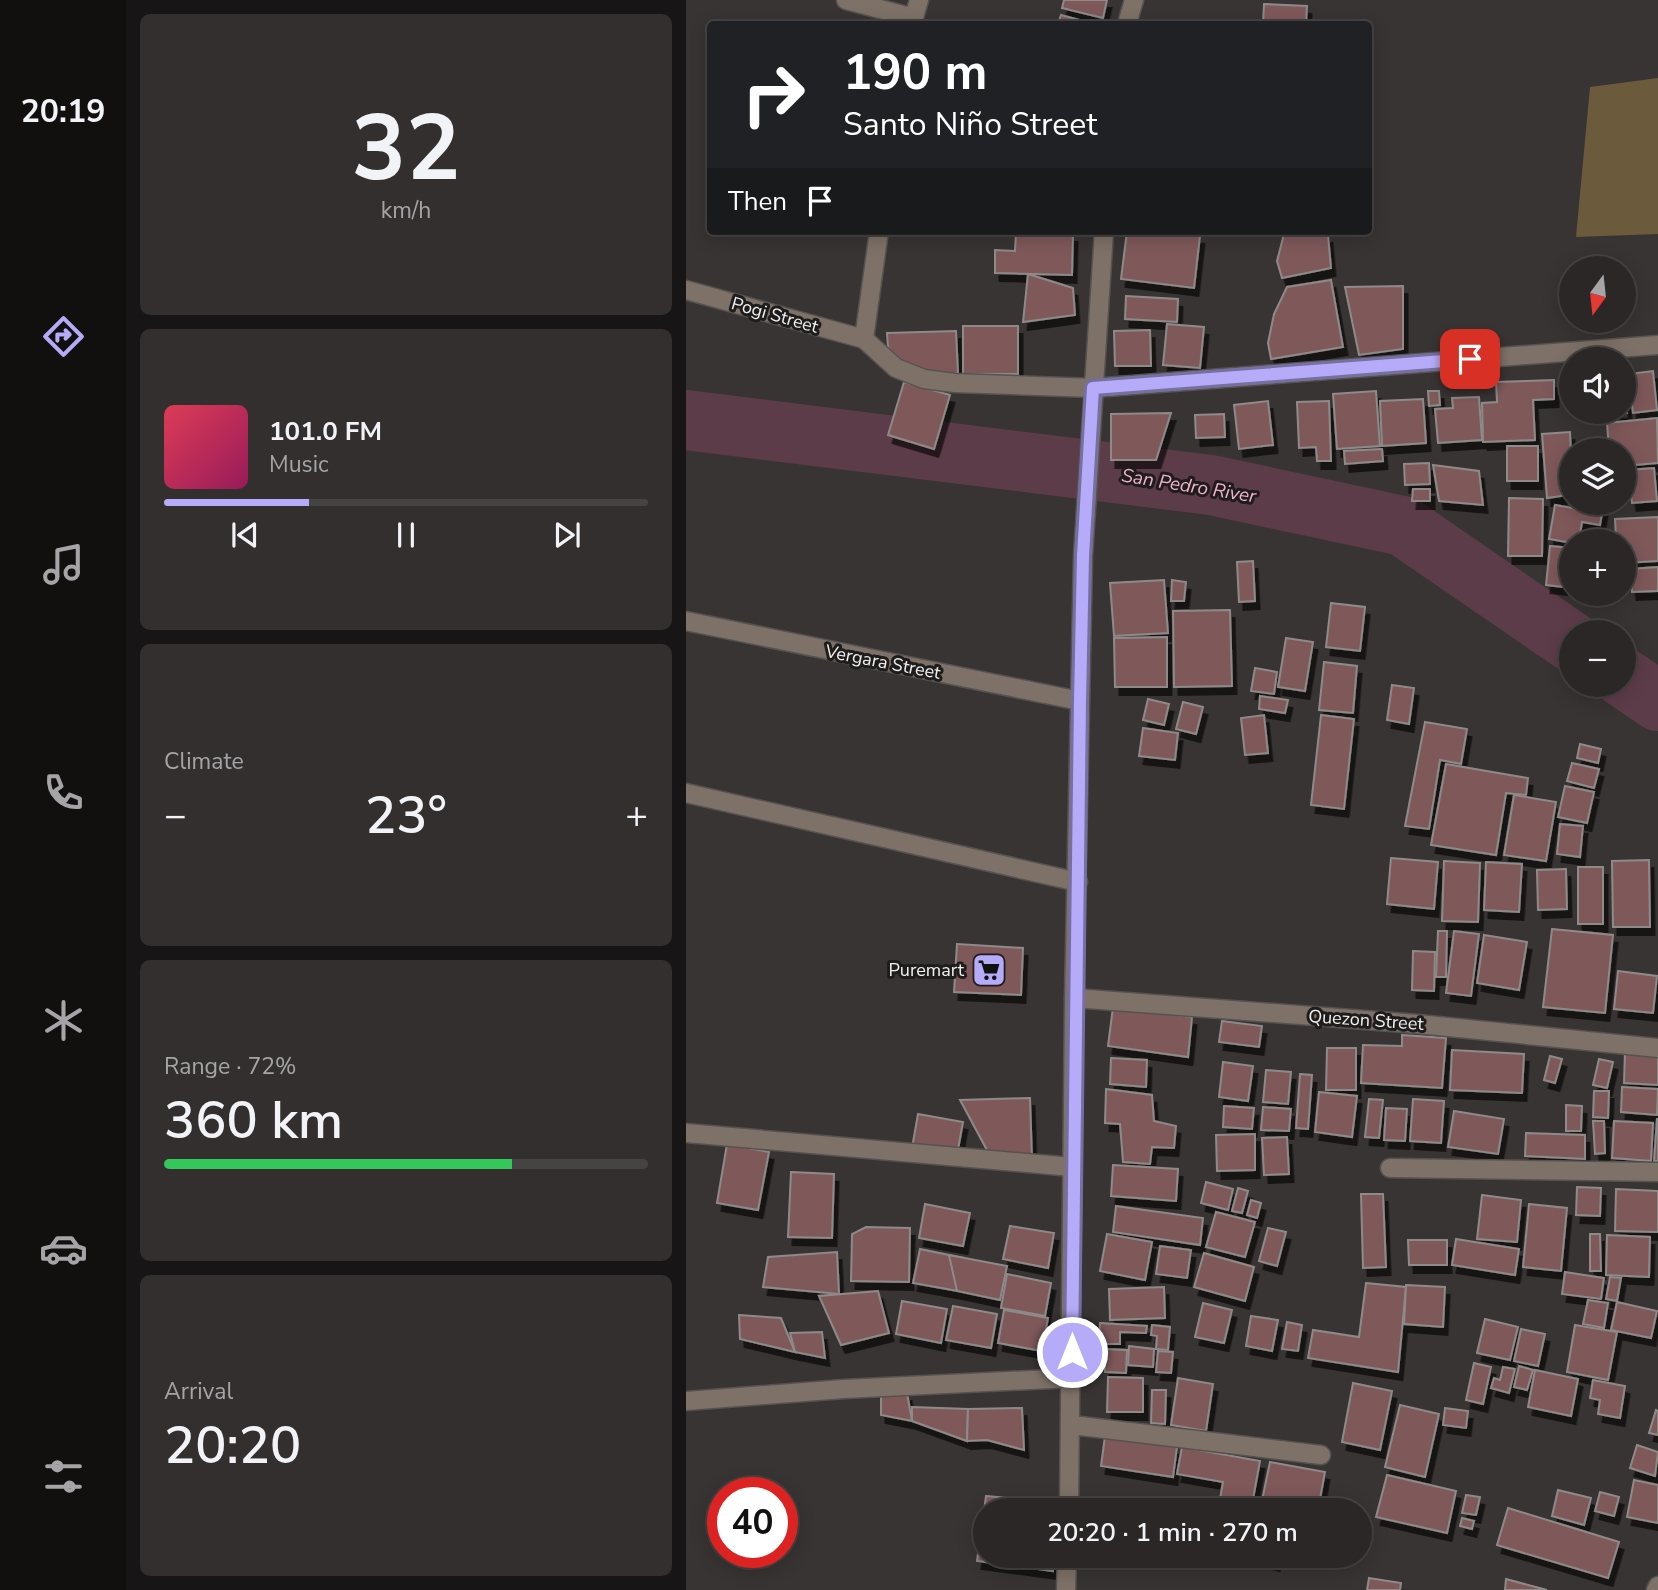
<!DOCTYPE html>
<meta charset="utf-8">
<style>
:root{--surface:#2a2726;--page:#322f2e;--text:#f1f3f6;--muted:#a5a5a7;--line:#464443;--accent:#b6abf8}
body{margin:0;font-family:"Nunito Sans",sans-serif;background:var(--page);color:var(--text);height:100vh;display:flex;flex-direction:column;font-size:26px;white-space:nowrap}
*{box-sizing:border-box;margin:0}
p{font-size:23px;color:var(--muted)}
.icon{flex:none;width:38px;height:38px;fill:none;stroke:currentColor;stroke-width:2;stroke-linecap:round;stroke-linejoin:round}
.map{position:relative;flex:1;overflow:hidden}
.sheet{display:flex;flex-direction:column;gap:14px;padding:14px;background:#171515;width:560px}
.sheet>*{flex:none}
.top-card{position:absolute;left:21px;top:21px;width:665px;height:214px;border-radius:7px;box-shadow:0 4px 18px #0003,0 0 0 2px var(--line);background:#202124;color:#fff;overflow:hidden}
.needle{width:46px;rotate:195deg}
.buttons{position:absolute;left:873px;top:256px;display:grid;gap:14px}
.buttons a{display:grid;place-items:center;width:77px;height:77px;border-radius:50%;background:var(--surface);box-shadow:0 4px 18px #0003,0 0 0 2px var(--line);font-size:35px}
.speed{position:absolute;left:21px;top:1477px;display:flex;gap:14px;font-size:35px;font-weight:700;text-align:center}
.speed>*{display:grid;place-content:center;width:91px;height:91px;border-radius:50%;background:var(--surface);box-shadow:0 4px 18px #0003,0 0 0 2px var(--line);line-height:1}
.speed .limit{border:10px solid #d22;background:#fff;color:#111}
.pin{position:absolute;display:grid;place-items:center;width:60px;height:60px;color:#fff;margin:-30px;border-radius:14px;box-shadow:0 4px 10px #0006}
.me{position:absolute;width:77px;margin:-38px;rotate:0deg;stroke-linejoin:round;filter:drop-shadow(0 0 5px #0008)}
.turn{display:flex;align-items:center;gap:24px;height:147px;padding:0 21px;font-size:32px}
.turn .icon{width:91px;height:91px;stroke-width:2.5}
.turn b{display:block;font-size:49px;line-height:60px}
.then{display:flex;align-items:center;height:66px;padding:0 21px;background:#0003;gap:14px;font-size:26px}
.big{font-size:52px;font-weight:600;line-height:1.1}
.sheet .widget{flex:1;display:flex;flex-direction:column;justify-content:center;gap:10px;min-width:0;padding:0 24px;border-radius:10px;background:var(--page)}
.sheet .dial{align-items:center;gap:0}
.dial b{font-size:91px;line-height:1}
.song{display:flex;align-items:center;gap:21px}
.cover{width:84px;height:84px;border-radius:10px;background:linear-gradient(135deg,hsl(350 70% 55%),hsl(330 70% 35%))}
.played{height:7px;border-radius:4px;background:linear-gradient(90deg,var(--accent) 30%,var(--line) 30%)}
.keys{display:flex;justify-content:space-around;direction:ltr}
.heat{display:flex;justify-content:space-between;align-items:center;font-size:38px;direction:ltr}
.charge{height:10px;border-radius:5px;background:linear-gradient(90deg,#34c759 72%,var(--line) 0)}
.trip{position:absolute;left:287px;top:1498px;width:399px;height:70px;border-radius:35px;background:var(--surface);box-shadow:0 4px 18px #0003,0 0 0 2px var(--line);font-weight:600;line-height:70px;text-align:center}
main{display:flex;flex:1;min-height:0}
.menu{display:flex;flex-direction:column;width:126px;justify-content:space-around;align-items:center;background:#11100f;color:var(--muted)}
.menu .icon{width:49px;height:49px}
.menu .on{color:var(--accent)}
.menu b{font-size:32px;color:var(--text)}
.map>svg:first-child{display:block}
.green{fill:#6b5a3c}
.lines{fill:none;stroke-linecap:round;stroke-linejoin:round}
.river{stroke:#5d3c49;stroke-width:60}
.building{fill:#7f595a;stroke:#8e8a8a;stroke-width:2;filter:url(#shadow)}
.minor-casing{stroke:#565251;stroke-width:21}
.tertiary-casing{stroke:#565251;stroke-width:21}
.minor{stroke:#7e7167;stroke-width:18}
.tertiary{stroke:#7e7167;stroke-width:18}
.route-casing{stroke:#766fa1;stroke-width:18}
.route{stroke:#b6abf8;stroke-width:12}
.labels{text-anchor:middle;stroke-width:6;stroke-linejoin:round;paint-order:stroke}
.street-label{font-size:18px;fill:#f2f0ef;stroke:#1e1c1c}
.poi-label{font-size:18px;fill:#f2f0ef;stroke:#1e1c1c;text-anchor:end}
.water-label{font-size:19px;font-style:italic;fill:#f3b2ca;stroke:#1e1c1c}
</style>
<main>
<nav class="menu">
<b>20:19</b>
<svg class="icon on" aria-label="directions" viewBox="0 0 24 24"><path d="M12 3l9 9-9 9-9-9zM9 14v-3h6M13 9l2 2-2 2"/></svg>
<svg class="icon" aria-label="music" viewBox="0 0 24 24"><path d="M9 18V5l10-2v13"/><circle cx="6" cy="18" r="3"/><circle cx="16" cy="16" r="3"/></svg>
<svg class="icon" aria-label="phone" viewBox="0 0 24 24"><path d="M5 4h4l2 5-3 2q2 4 5 5l2-3 5 2v4C11 20 4 13 5 4z"/></svg>
<svg class="icon" aria-label="climate" viewBox="0 0 24 24"><path d="M12 3v18M4 7l16 10M4 17L20 7"/></svg>
<svg class="icon" aria-label="car" viewBox="0 0 24 24"><path d="M5 17H2v-5l4-1 3-4h7l3 4 3 1v5h-3M9 17h6M6 11h13"/><circle cx="7" cy="17" r="2"/><circle cx="17" cy="17" r="2"/></svg>
<svg class="icon" aria-label="filters" viewBox="0 0 24 24"><path d="M4 7h16M4 17h16"/><circle cx="9" cy="7" r="2"/><circle cx="15" cy="17" r="2"/></svg>
</nav>
<section class="sheet">
<div class="widget dial"><b>32</b><p>km/h</p></div>
<div class="widget">
<div class="song"><i class="cover"></i><div><b>101.0 FM</b><p>Music</p></div></div>
<div class="played"></div>
<div class="keys"><svg class="icon" aria-label="previous" viewBox="0 0 24 24"><path d="M18 5L8 12l10 7zM5 5v14"/></svg><svg class="icon" aria-label="pause" viewBox="0 0 24 24"><path d="M8 5v14M16 5v14"/></svg><svg class="icon" aria-label="next" viewBox="0 0 24 24"><path d="M6 5l10 7-10 7zM19 5v14"/></svg></div>
</div>
<div class="widget"><p>Climate</p>
<div class="heat"><a>−</a><b class="big">23°</b><a>+</a></div>
</div>
<div class="widget"><p>Range · 72%</p><b class="big">360 km</b><div class="charge"></div></div>
<div class="widget"><p>Arrival</p><b class="big">20:20</b></div>
</section>
<div class="map">
<svg width="972" height="1590" viewBox="0 0 972 1590">
<defs>
<filter id="shadow"><feDropShadow dx="4.5" dy="8" stdDeviation="0" flood-color="#0009"/></filter>
</defs>
<rect width="100%" height="100%" fill="#383433"/>
<!-- green -->
<polygon class="green" points="972,78 972,234 890,237 904,87"/>
<g class="lines">
<!-- river -->
<g class="river">
<polyline points="0,420 525,485 717,526 886,642"/>
<polyline points="938,678 972,701"/>
</g>
</g>
<!-- building -->
<g class="building">
<polygon points="378,0 421,0 417,18 376,8"/>
<polygon points="578,4 621,6 620,24 577,24"/>
<polygon points="375,15 408,24 372,24"/>
<polygon points="441,231 514,236 508,288 435,279"/>
<polygon points="330,232 387,234 386,275 309,273 309,250 329,251"/>
<polygon points="598,234 642,235 645,268 596,278 591,261"/>
<polygon points="342,274 387,288 389,315 337,322"/>
<polygon points="645,280 657,347 585,359 582,343 588,314 601,287"/>
<polygon points="717,286 717,349 673,355 659,287"/>
<polygon points="440,296 492,299 491,322 439,319"/>
<polygon points="481,324 518,327 514,368 477,365"/>
<rect x="277" y="326" width="55" height="48"/>
<polygon points="464,330 465,366 429,366 428,331"/>
<polygon points="270,331 272,373 237,374 214,365 202,347 201,333"/>
<polygon points="967,371 971,410 947,413 942,374"/>
<polygon points="868,380 868,399 847,400 849,440 797,442 796,403 811,402 810,382"/>
<polygon points="939,381 941,413 923,414 922,411 938,411"/>
<polygon points="218,382 264,395 248,449 202,435"/>
<polygon points="690,391 694,446 651,449 647,394"/>
<polygon points="742,391 753,391 754,405 743,406"/>
<polygon points="793,397 796,440 752,443 749,409 767,408 766,398"/>
<polygon points="737,399 740,443 696,446 694,401"/>
<polygon points="582,401 587,445 553,449 548,405"/>
<polygon points="643,401 645,461 631,461 630,447 613,448 611,402"/>
<polygon points="485,413 470,460 425,460 425,414"/>
<polygon points="538,414 539,437 510,438 509,415"/>
<polygon points="971,418 972,463 938,466 938,450 923,450 921,423"/>
<polygon points="884,432 886,475 874,476 876,496 861,498 856,434"/>
<rect x="821" y="446" width="31" height="35"/>
<polygon points="696,449 697,461 659,464 658,451"/>
<polygon points="743,463 744,484 719,485 718,464"/>
<polygon points="747,465 793,471 797,505 753,501"/>
<polygon points="968,468 971,501 946,503 942,470"/>
<polygon points="727,489 744,489 744,501 726,501"/>
<polygon points="823,498 857,499 856,556 822,556"/>
<polygon points="893,502 918,502 914,525 896,522 893,541 886,543 863,539 869,505 892,509"/>
<polygon points="972,517 972,561 938,563 938,541 930,541 929,519"/>
<polygon points="864,546 886,548 886,588 860,585"/>
<polygon points="567,561 569,601 553,602 551,562"/>
<polygon points="972,567 972,591 946,592 944,569"/>
<polygon points="478,580 482,633 428,636 424,583"/>
<polygon points="486,580 500,582 498,601 485,601"/>
<polygon points="645,603 679,607 674,651 640,647"/>
<polygon points="544,610 546,686 488,687 487,611"/>
<polygon points="481,637 481,687 429,687 428,638"/>
<polygon points="600,638 627,642 619,691 592,687"/>
<polygon points="638,662 671,666 667,713 633,710"/>
<polygon points="569,668 591,672 588,694 565,691"/>
<polygon points="706,685 728,688 723,724 701,720"/>
<polygon points="574,696 602,700 599,713 573,709"/>
<polygon points="462,699 483,704 478,725 457,720"/>
<polygon points="497,702 517,707 510,734 490,729"/>
<polygon points="578,715 582,753 559,755 555,718"/>
<polygon points="635,715 668,719 658,809 625,805"/>
<polygon points="739,722 781,729 775,764 754,760 743,829 719,826"/>
<polygon points="457,728 492,733 489,760 453,756"/>
<polygon points="894,744 915,749 912,763 891,758"/>
<polygon points="886,763 913,769 908,788 881,781"/>
<polygon points="760,764 842,778 840,795 820,793 810,855 745,845"/>
<polygon points="879,786 908,792 901,823 872,817"/>
<polygon points="828,795 870,802 860,861 818,855"/>
<polygon points="874,824 897,826 894,857 871,854"/>
<polygon points="705,858 752,862 748,909 701,904"/>
<polygon points="963,860 964,927 927,927 926,861"/>
<polygon points="758,861 794,863 792,922 756,921"/>
<polygon points="800,862 836,864 833,912 798,910"/>
<rect x="892" y="867" width="25" height="57"/>
<polygon points="880,869 881,909 852,910 851,870"/>
<polygon points="866,929 927,935 919,1013 857,1007"/>
<polygon points="752,931 761,931 760,977 750,977"/>
<polygon points="768,931 793,934 785,996 760,993"/>
<polygon points="798,935 841,942 833,990 791,983"/>
<polygon points="271,944 337,948 335,995 268,992"/>
<polygon points="727,951 749,952 748,991 726,990"/>
<polygon points="932,971 971,976 967,1013 928,1009"/>
<polygon points="427,1007 506,1017 502,1057 422,1046"/>
<polygon points="536,1021 576,1026 573,1047 533,1042"/>
<polygon points="716,1035 760,1038 756,1088 675,1083 677,1045 716,1046"/>
<polygon points="641,1048 670,1048 670,1090 640,1090"/>
<polygon points="766,1050 838,1054 836,1093 764,1090"/>
<polygon points="939,1051 972,1053 972,1085 938,1083"/>
<polygon points="864,1056 876,1059 869,1083 858,1080"/>
<polygon points="425,1058 461,1060 460,1087 424,1084"/>
<polygon points="913,1059 927,1062 921,1088 907,1085"/>
<polygon points="537,1062 567,1066 562,1101 533,1097"/>
<polygon points="580,1070 605,1072 602,1104 577,1102"/>
<polygon points="614,1074 626,1075 622,1129 610,1128"/>
<polygon points="936,1087 972,1089 971,1115 935,1112"/>
<polygon points="420,1089 466,1095 468,1121 490,1126 488,1148 466,1147 464,1164 437,1162 434,1124 419,1123"/>
<polygon points="908,1091 923,1091 922,1118 907,1117"/>
<polygon points="633,1092 671,1096 666,1137 629,1132"/>
<polygon points="344,1098 346,1160 302,1152 274,1100"/>
<polygon points="683,1099 697,1100 693,1138 679,1137"/>
<polygon points="727,1099 758,1101 755,1143 724,1141"/>
<polygon points="880,1105 896,1106 895,1131 880,1131"/>
<polygon points="538,1106 568,1108 566,1129 537,1127"/>
<polygon points="577,1107 605,1109 603,1131 575,1130"/>
<polygon points="700,1108 721,1109 719,1141 698,1140"/>
<polygon points="768,1111 818,1119 812,1154 762,1147"/>
<polygon points="232,1114 277,1122 271,1155 226,1148"/>
<polygon points="971,1119 972,1119 972,1161 968,1161"/>
<polygon points="907,1121 918,1121 919,1153 909,1154"/>
<polygon points="928,1121 967,1123 965,1161 926,1158"/>
<polygon points="840,1133 899,1135 899,1159 839,1156"/>
<polygon points="569,1134 569,1170 531,1171 530,1135"/>
<polygon points="601,1137 603,1174 578,1175 576,1138"/>
<polygon points="41,1144 83,1152 72,1210 31,1203"/>
<polygon points="427,1165 492,1169 490,1201 425,1196"/>
<polygon points="105,1172 148,1174 146,1238 102,1237"/>
<polygon points="520,1182 547,1189 542,1210 515,1203"/>
<polygon points="891,1187 915,1188 914,1216 890,1215"/>
<polygon points="552,1188 562,1191 556,1213 546,1211"/>
<polygon points="930,1189 972,1191 972,1232 929,1231"/>
<polygon points="675,1194 697,1194 700,1267 677,1268"/>
<polygon points="796,1195 835,1200 831,1242 791,1239"/>
<polygon points="565,1200 575,1203 571,1218 561,1215"/>
<polygon points="239,1204 284,1213 277,1246 233,1238"/>
<polygon points="843,1204 881,1208 875,1271 837,1267"/>
<polygon points="430,1206 517,1218 514,1245 427,1232"/>
<polygon points="530,1212 569,1222 559,1257 520,1247"/>
<polygon points="324,1226 368,1233 362,1268 317,1259"/>
<polygon points="180,1227 224,1228 223,1282 165,1281 166,1234"/>
<polygon points="582,1228 600,1232 591,1266 573,1261"/>
<polygon points="421,1234 466,1242 459,1280 414,1271"/>
<polygon points="904,1234 914,1234 915,1271 904,1271"/>
<polygon points="921,1235 964,1237 963,1277 920,1275"/>
<polygon points="770,1239 833,1249 829,1275 766,1265"/>
<polygon points="722,1240 761,1240 761,1265 723,1265"/>
<polygon points="474,1246 505,1250 501,1278 470,1274"/>
<polygon points="234,1249 278,1258 272,1291 227,1283"/>
<polygon points="151,1252 153,1294 77,1287 82,1257"/>
<polygon points="518,1253 568,1267 559,1301 508,1287"/>
<polygon points="263,1255 321,1266 314,1300 271,1291"/>
<polygon points="879,1272 918,1278 915,1299 876,1294"/>
<polygon points="321,1274 365,1283 359,1316 315,1308"/>
<polygon points="924,1277 935,1278 931,1301 920,1299"/>
<polygon points="680,1283 720,1287 712,1372 622,1358 627,1330 673,1337"/>
<polygon points="720,1285 759,1287 757,1327 718,1324"/>
<polygon points="478,1287 479,1318 424,1320 423,1289"/>
<polygon points="192,1291 203,1333 155,1345 133,1296"/>
<polygon points="902,1300 922,1303 918,1328 897,1324"/>
<polygon points="216,1301 261,1309 255,1343 210,1334"/>
<polygon points="931,1302 971,1311 965,1338 925,1330"/>
<polygon points="517,1303 546,1310 538,1343 509,1337"/>
<polygon points="267,1306 311,1314 305,1348 260,1340"/>
<polygon points="318,1310 362,1318 356,1351 312,1343"/>
<polygon points="53,1315 95,1318 109,1352 54,1339"/>
<polygon points="565,1316 592,1320 586,1351 560,1346"/>
<polygon points="799,1319 832,1327 824,1360 791,1353"/>
<polygon points="601,1322 616,1325 612,1351 596,1349"/>
<polygon points="414,1323 461,1326 460,1333 434,1332 434,1344 413,1344"/>
<polygon points="466,1325 484,1327 482,1350 470,1349 471,1336 465,1335"/>
<polygon points="889,1325 931,1332 922,1380 881,1372"/>
<polygon points="835,1329 859,1334 852,1366 828,1361"/>
<polygon points="136,1332 139,1358 109,1352 104,1333"/>
<polygon points="443,1346 468,1349 467,1367 442,1365"/>
<polygon points="419,1349 441,1350 440,1373 419,1372"/>
<polygon points="472,1351 487,1352 485,1373 470,1372"/>
<polygon points="788,1363 805,1367 797,1404 780,1400"/>
<polygon points="833,1366 847,1370 841,1390 828,1387"/>
<polygon points="817,1367 829,1369 823,1393 805,1388 808,1378 814,1380"/>
<polygon points="849,1370 892,1379 885,1416 842,1407"/>
<polygon points="422,1377 457,1378 457,1412 421,1412"/>
<polygon points="492,1378 527,1384 520,1431 485,1425"/>
<polygon points="907,1380 939,1386 934,1418 912,1414 914,1400 904,1398"/>
<polygon points="667,1383 706,1391 694,1450 656,1442"/>
<polygon points="466,1390 480,1390 479,1424 465,1423"/>
<polygon points="221,1393 226,1421 195,1415 195,1395"/>
<polygon points="714,1405 753,1414 739,1477 699,1467"/>
<polygon points="226,1407 282,1409 281,1441 226,1421"/>
<polygon points="336,1408 338,1450 301,1440 281,1441 282,1409"/>
<polygon points="759,1408 782,1411 780,1428 757,1425"/>
<polygon points="970,1410 972,1411 972,1435 963,1433"/>
<polygon points="419,1436 491,1447 487,1477 415,1466"/>
<polygon points="951,1445 972,1452 969,1476 944,1468"/>
<polygon points="496,1447 574,1461 565,1510 532,1510 537,1482 491,1474"/>
<polygon points="584,1462 639,1472 632,1510 574,1510"/>
<polygon points="701,1475 770,1491 761,1533 690,1517"/>
<polygon points="948,1480 972,1485 972,1523 941,1517"/>
<polygon points="872,1490 905,1498 898,1525 866,1516"/>
<polygon points="914,1492 933,1497 928,1516 909,1511"/>
<polygon points="780,1495 794,1497 790,1515 776,1513"/>
<polygon points="300,1496 367,1502 367,1510 299,1510 299,1556 367,1556 367,1571 291,1561"/>
<polygon points="447,1500 485,1501 485,1510 444,1510"/>
<polygon points="822,1508 933,1542 922,1578 811,1545"/>
<polygon points="776,1518 788,1521 786,1529 774,1526"/>
<polygon points="562,1556 590,1556 589,1563"/>
<polygon points="683,1578 715,1583 714,1590 681,1590"/>
<polygon points="820,1579 861,1590 819,1590"/>
</g>
<g class="lines">
<defs>
<g id="minor">
<polyline points="160,0 228,18"/>
<polyline points="0,290 178,339"/>
<polyline points="0,621 394,701"/>
<polyline points="0,793 392,882"/>
<polyline points="0,1133 386,1167"/>
<polyline points="704,1168 972,1172"/>
<polyline points="0,1401 158,1389 385,1378"/>
<polyline points="386,1425 635,1455"/>
<polyline points="970,1590 972,1586"/>
</g>
<g id="tertiary">
<polyline points="226,24 233,0"/>
<polyline points="441,24 448,0"/>
<polyline points="193,231 178,339 210,368 238,379 269,383 407,388 972,345"/>
<polyline points="388,998 732,1024 972,1048"/>
<polyline points="383,1510 388,998 397,556 418,231"/>
<polyline points="380,1590 381,1556"/>
</g>
</defs>
<!-- minor casing -->
<use href="#minor" class="minor-casing"/>
<!-- tertiary casing -->
<use href="#tertiary" class="tertiary-casing"/>
<!-- minor -->
<use href="#minor" class="minor"/>
<!-- tertiary -->
<use href="#tertiary" class="tertiary"/>
</g>
<g class="lines">
<defs>
<polyline id="route" points="386,1352 394,701 397,556 407,388 784,359"/>
</defs>
<!-- route casing -->
<use href="#route" class="route-casing"/>
<!-- route -->
<use href="#route" class="route"/>
</g>
<!-- icons -->
<defs>
<symbol id="supermarket-square" viewBox="-11 -11 22 22"><rect x="-9" y="-9" width="18" height="18" rx="4" fill="#b6abf8" stroke="#1e1c1c"/><path d="M-6-5.5h2.5l.6 2H6L4.5 2H-2.5L-4.4-4H-6ZM-1.5 3.2a1.3 1.3 0 1 0 .1 0ZM3 3.2a1.3 1.3 0 1 0 .1 0Z" fill="#111"/></symbol>
</defs>
<g fill-rule="evenodd">
<use href="#supermarket-square" x="284" y="951" width="38" height="38"/>
</g>
<g class="labels">
<!-- street labels -->
<g class="street-label">
<text transform="translate(89 315) rotate(16)" y="6">Pogi Street</text>
<text transform="translate(197 662) rotate(11)" y="6">Vergara Street</text>
<text transform="translate(680 1020) rotate(4)" y="6">Quezon Street</text>
</g>
<!-- poi labels -->
<g class="poi-label">
<text x="278" y="976">Puremart</text>
</g>
<!-- water labels -->
<g class="water-label">
<text transform="translate(503 485) rotate(9)" y="7">San Pedro River</text>
</g>
</g>
</svg>
<div class="buttons">
<a><svg class="needle" viewBox="-14 -14 28 28"><path d="M0-13l5 13h-10z" fill="#e53935"/><path d="M0 13l5-13h-10z" fill="#a5a5a7"/></svg></a>
<a><svg class="icon" aria-label="sound" viewBox="0 0 24 24"><path d="M4 9h4l5-4v14l-5-4H4zM17 9q2 3 0 6"/></svg></a>
<a><svg class="icon" aria-label="layers" viewBox="0 0 24 24"><path d="M12 4l9 5-9 5-9-5zM3 14l9 5 9-5"/></svg></a>
<a>+</a>
<a>−</a>
</div>
<div class="speed"><div class="limit">40</div></div>
<div class="pin" style="left:784px;top:359px;background:#d93025"><svg class="icon" aria-label="arrive" viewBox="0 0 24 24"><path d="M6 21V4h12l-3 4 3 4H6"/></svg></div>
<svg class="me" style="left:386px;top:1352px" viewBox="-20 -20 40 40"><circle r="17" fill="#b6abf8" stroke="#fff" stroke-width="3"/><path d="M0-11L8 9 0 5-8 9z" fill="#fff"/></svg>
<div class="trip">20:20 · 1 min · 270 m</div>
<div class="top-card">
<div class="turn"><svg class="icon" aria-label="right" viewBox="0 0 24 24"><path d="M7 20v-9h11M14 6l5 5-5 5"/></svg><div><b>190 m</b>Santo Niño Street</div></div>
<div class="then">Then<svg class="icon" aria-label="arrive" viewBox="0 0 24 24"><path d="M6 21V4h12l-3 4 3 4H6"/></svg></div>
</div>
</div>
</main>
